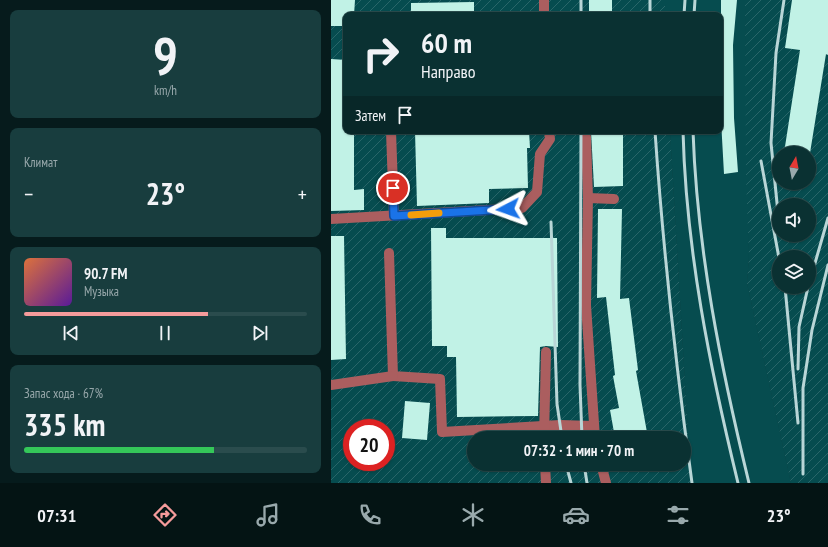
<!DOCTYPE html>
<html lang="ru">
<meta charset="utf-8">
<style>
:root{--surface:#0a3132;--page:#183d3e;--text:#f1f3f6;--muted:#99a9ac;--line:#2a4c4d;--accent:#f59b9b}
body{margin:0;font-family:"PT Sans Narrow",sans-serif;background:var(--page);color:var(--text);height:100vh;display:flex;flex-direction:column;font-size:15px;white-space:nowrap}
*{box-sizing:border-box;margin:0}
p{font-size:13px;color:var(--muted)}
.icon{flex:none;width:22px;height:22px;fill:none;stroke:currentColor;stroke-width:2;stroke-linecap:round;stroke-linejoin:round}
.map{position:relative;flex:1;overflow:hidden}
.details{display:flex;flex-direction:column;gap:10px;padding:10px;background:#061b1c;width:331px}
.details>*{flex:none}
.guide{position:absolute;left:12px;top:12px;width:380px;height:122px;border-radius:8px;box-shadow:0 1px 3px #0004,0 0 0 1px var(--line);background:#0a3132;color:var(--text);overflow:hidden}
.needle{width:26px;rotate:10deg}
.controls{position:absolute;left:441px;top:146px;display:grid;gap:8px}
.controls a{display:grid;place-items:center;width:44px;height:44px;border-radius:50%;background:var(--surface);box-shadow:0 1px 3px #0004,0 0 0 1px var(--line);font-size:20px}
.speed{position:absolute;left:12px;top:419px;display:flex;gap:8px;font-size:20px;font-weight:700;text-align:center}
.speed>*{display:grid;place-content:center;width:52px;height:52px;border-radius:50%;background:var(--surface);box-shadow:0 1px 3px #0004,0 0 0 1px var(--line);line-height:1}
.speed .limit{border:6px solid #d22;background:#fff;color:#111}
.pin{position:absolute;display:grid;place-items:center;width:34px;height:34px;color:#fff;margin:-17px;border:2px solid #fff;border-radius:50%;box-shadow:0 1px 4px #0007}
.me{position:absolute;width:44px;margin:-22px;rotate:266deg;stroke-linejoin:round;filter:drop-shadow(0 0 3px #0008)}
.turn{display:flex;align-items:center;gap:14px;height:84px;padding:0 12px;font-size:18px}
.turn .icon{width:52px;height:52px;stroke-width:2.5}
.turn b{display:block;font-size:28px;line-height:34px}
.then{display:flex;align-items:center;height:38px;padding:0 12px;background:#0003;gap:8px;font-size:15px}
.big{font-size:30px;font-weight:700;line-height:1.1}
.details .card{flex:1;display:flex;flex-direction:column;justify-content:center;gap:6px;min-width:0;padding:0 14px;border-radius:8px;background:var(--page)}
.details .dial{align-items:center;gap:0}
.dial b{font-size:52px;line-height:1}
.song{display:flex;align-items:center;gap:12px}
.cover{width:48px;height:48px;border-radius:6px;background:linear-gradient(135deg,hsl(20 70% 55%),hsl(270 70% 35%))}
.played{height:4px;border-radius:2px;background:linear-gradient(90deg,var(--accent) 65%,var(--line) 65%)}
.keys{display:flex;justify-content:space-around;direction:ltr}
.heat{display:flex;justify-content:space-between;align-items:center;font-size:22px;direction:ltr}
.charge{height:6px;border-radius:3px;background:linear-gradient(90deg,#34c759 67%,var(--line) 0)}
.trip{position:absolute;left:136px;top:431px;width:224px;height:40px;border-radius:20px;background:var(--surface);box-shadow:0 1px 3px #0004,0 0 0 1px var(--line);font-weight:700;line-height:40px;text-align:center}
.dock{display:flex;height:64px;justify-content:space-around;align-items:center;background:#041414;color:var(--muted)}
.dock .icon{width:28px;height:28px}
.dock .on{color:var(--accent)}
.dock b{font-size:18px;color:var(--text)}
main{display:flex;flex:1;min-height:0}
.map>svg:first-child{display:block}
.built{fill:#064c4f}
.industrial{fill:url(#industrial-furrows);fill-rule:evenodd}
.building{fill:#c1f2e6}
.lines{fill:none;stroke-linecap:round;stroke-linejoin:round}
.minor{stroke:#ab5e5f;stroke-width:10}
.rail{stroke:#b9d6d7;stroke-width:3}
.route-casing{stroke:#114b97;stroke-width:10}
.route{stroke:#1a73e8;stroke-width:7}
.slow{stroke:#f59e0b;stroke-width:7}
</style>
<main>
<section class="details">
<div class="card dial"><b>9</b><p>km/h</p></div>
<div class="card"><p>Климат</p>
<div class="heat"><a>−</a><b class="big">23°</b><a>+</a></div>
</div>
<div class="card">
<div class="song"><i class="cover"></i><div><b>90.7 FM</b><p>Музыка</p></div></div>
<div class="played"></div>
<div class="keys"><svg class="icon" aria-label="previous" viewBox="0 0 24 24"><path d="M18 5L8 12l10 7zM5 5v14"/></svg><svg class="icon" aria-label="pause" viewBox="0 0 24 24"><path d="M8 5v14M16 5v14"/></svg><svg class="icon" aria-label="next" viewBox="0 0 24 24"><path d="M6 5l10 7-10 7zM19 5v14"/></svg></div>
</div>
<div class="card"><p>Запас хода · 67%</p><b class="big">335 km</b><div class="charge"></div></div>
</section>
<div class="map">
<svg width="497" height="483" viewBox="0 0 497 483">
<defs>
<pattern id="industrial-furrows" width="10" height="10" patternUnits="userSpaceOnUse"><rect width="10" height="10" fill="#064c4f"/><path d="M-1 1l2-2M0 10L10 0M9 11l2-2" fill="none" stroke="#296669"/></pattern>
</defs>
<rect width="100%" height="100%" fill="#0d4143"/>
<!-- built -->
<polygon class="built" points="334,0 414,0 418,257 416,283 460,483 360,483 339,131 389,131 389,15 334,15"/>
<!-- industrial -->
<g class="industrial">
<path d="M 0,0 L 334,0 L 334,15 L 15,15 L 15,131 L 339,131 L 360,483 L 0,483 ZM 21,428 L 55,428 L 55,462 L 21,462 ZM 143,438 L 353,438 L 353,464 L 143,464 Z"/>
<path d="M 414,0 L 497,0 L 497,483 L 460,483 L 416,283 L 418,257 L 415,177 ZM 448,153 L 478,153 L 478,183 L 448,183 ZM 448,205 L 478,205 L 478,235 L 448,235 ZM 448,257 L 478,257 L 478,287 L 448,287 Z"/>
</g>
<!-- building -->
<g class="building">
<polygon points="0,0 24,0 23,15 15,15 15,26 0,26"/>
<rect x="258" y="0" width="23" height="15"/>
<polygon points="390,0 406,0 402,45 403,118 407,172 393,174 390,120"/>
<polygon points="461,0 497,0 497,55 495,54 479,153 453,153 469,50 454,48"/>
<polygon points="143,2 143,15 80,15 80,3"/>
<polygon points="0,59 15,60 15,131 23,131 23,190 33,189 33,210 0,211"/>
<polygon points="84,131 198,131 199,148 196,148 197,188 158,189 158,203 86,206"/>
<polygon points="260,131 292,131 292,186 263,187"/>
<polygon points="267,209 291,209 289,299 298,298 307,370 305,371 317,438 284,438 279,410 288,408 282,376 284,375 275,297 266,298"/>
<polygon points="100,228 115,228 115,238 226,238 227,347 215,346 209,347 207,416 126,417 125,357 116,357 116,346 101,346"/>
<polygon points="0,236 13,236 15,359 0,360"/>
<polygon points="74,401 99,403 96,440 71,438"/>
</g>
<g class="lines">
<!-- minor -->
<g class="minor">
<polyline points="213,0 213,15"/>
<polyline points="60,131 63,216"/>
<polyline points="255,137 257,198"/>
<polyline points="0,219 191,208 206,192 209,154 219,139 218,131"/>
<polyline points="58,253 62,376 109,379 111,432 229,425 262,426"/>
<polyline points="0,385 62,376"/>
<polyline points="213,438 215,352"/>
<polyline points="264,438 255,305 257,198 283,199"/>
<polyline points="214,464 215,483"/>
<polyline points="270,464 275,483"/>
</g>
<!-- rail -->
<g class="rail">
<polyline points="250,15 250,0"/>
<polyline points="319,15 319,0"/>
<polyline points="353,15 354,0"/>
<polyline points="363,15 364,0"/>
<polyline points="250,131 249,385 251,438"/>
<path d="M 324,131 C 332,249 345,366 361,483"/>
<path d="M 352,131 C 355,250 379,368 407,483"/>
<path d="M 362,131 C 366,250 390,368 418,483"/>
<polyline points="430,161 448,258"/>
<polyline points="220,222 226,404 231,438"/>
<polyline points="448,223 440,143 445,53 453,0"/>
<polyline points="478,284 497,218"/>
<polyline points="454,287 467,423"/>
<polyline points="467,369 468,327 477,287"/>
<polyline points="235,464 240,483"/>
<polyline points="253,464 256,483"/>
<polyline points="472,474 472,388 481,330 497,265"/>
</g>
</g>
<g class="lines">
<defs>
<polyline id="route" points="62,188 63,216 177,209"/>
</defs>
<!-- route casing -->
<use href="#route" class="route-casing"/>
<!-- route -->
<use href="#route" class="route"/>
<!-- slow -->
<polyline class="slow" points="80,215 108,213"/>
</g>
</svg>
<div class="controls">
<a><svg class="needle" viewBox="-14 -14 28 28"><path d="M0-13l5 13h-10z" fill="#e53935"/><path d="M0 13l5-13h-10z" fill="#99a9ac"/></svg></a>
<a><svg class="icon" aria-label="sound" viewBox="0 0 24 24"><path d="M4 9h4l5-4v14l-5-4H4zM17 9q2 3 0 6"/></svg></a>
<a><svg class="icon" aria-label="layers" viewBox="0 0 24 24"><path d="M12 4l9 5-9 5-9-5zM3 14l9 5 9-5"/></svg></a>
</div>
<div class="speed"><div class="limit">20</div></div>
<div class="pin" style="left:62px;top:188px;background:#d93025"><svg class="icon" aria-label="arrive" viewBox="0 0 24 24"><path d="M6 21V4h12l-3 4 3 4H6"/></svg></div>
<svg class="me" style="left:177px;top:209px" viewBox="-20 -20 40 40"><path d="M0-17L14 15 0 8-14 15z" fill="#1a73e8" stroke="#fff" stroke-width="4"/></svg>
<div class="trip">07:32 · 1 мин · 70 m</div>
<div class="guide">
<div class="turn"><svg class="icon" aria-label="right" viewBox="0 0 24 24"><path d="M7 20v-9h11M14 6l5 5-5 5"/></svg><div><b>60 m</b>Направо</div></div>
<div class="then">Затем<svg class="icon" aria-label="arrive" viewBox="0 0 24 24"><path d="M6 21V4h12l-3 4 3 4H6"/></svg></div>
</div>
</div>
</main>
<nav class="dock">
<b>07:31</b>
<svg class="icon on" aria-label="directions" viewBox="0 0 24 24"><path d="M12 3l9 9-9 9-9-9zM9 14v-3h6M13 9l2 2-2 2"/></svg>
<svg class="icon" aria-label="music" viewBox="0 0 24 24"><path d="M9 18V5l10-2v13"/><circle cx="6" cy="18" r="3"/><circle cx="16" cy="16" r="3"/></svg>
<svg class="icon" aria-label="phone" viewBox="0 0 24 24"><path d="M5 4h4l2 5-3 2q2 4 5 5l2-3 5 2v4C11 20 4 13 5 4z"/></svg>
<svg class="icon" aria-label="climate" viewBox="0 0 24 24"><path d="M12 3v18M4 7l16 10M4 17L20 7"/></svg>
<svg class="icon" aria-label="car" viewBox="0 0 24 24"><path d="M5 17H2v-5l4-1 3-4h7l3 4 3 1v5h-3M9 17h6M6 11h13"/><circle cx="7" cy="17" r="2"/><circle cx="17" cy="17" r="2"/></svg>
<svg class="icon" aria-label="filters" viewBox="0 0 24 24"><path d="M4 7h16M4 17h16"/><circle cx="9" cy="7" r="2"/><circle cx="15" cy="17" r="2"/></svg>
<b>23°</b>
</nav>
